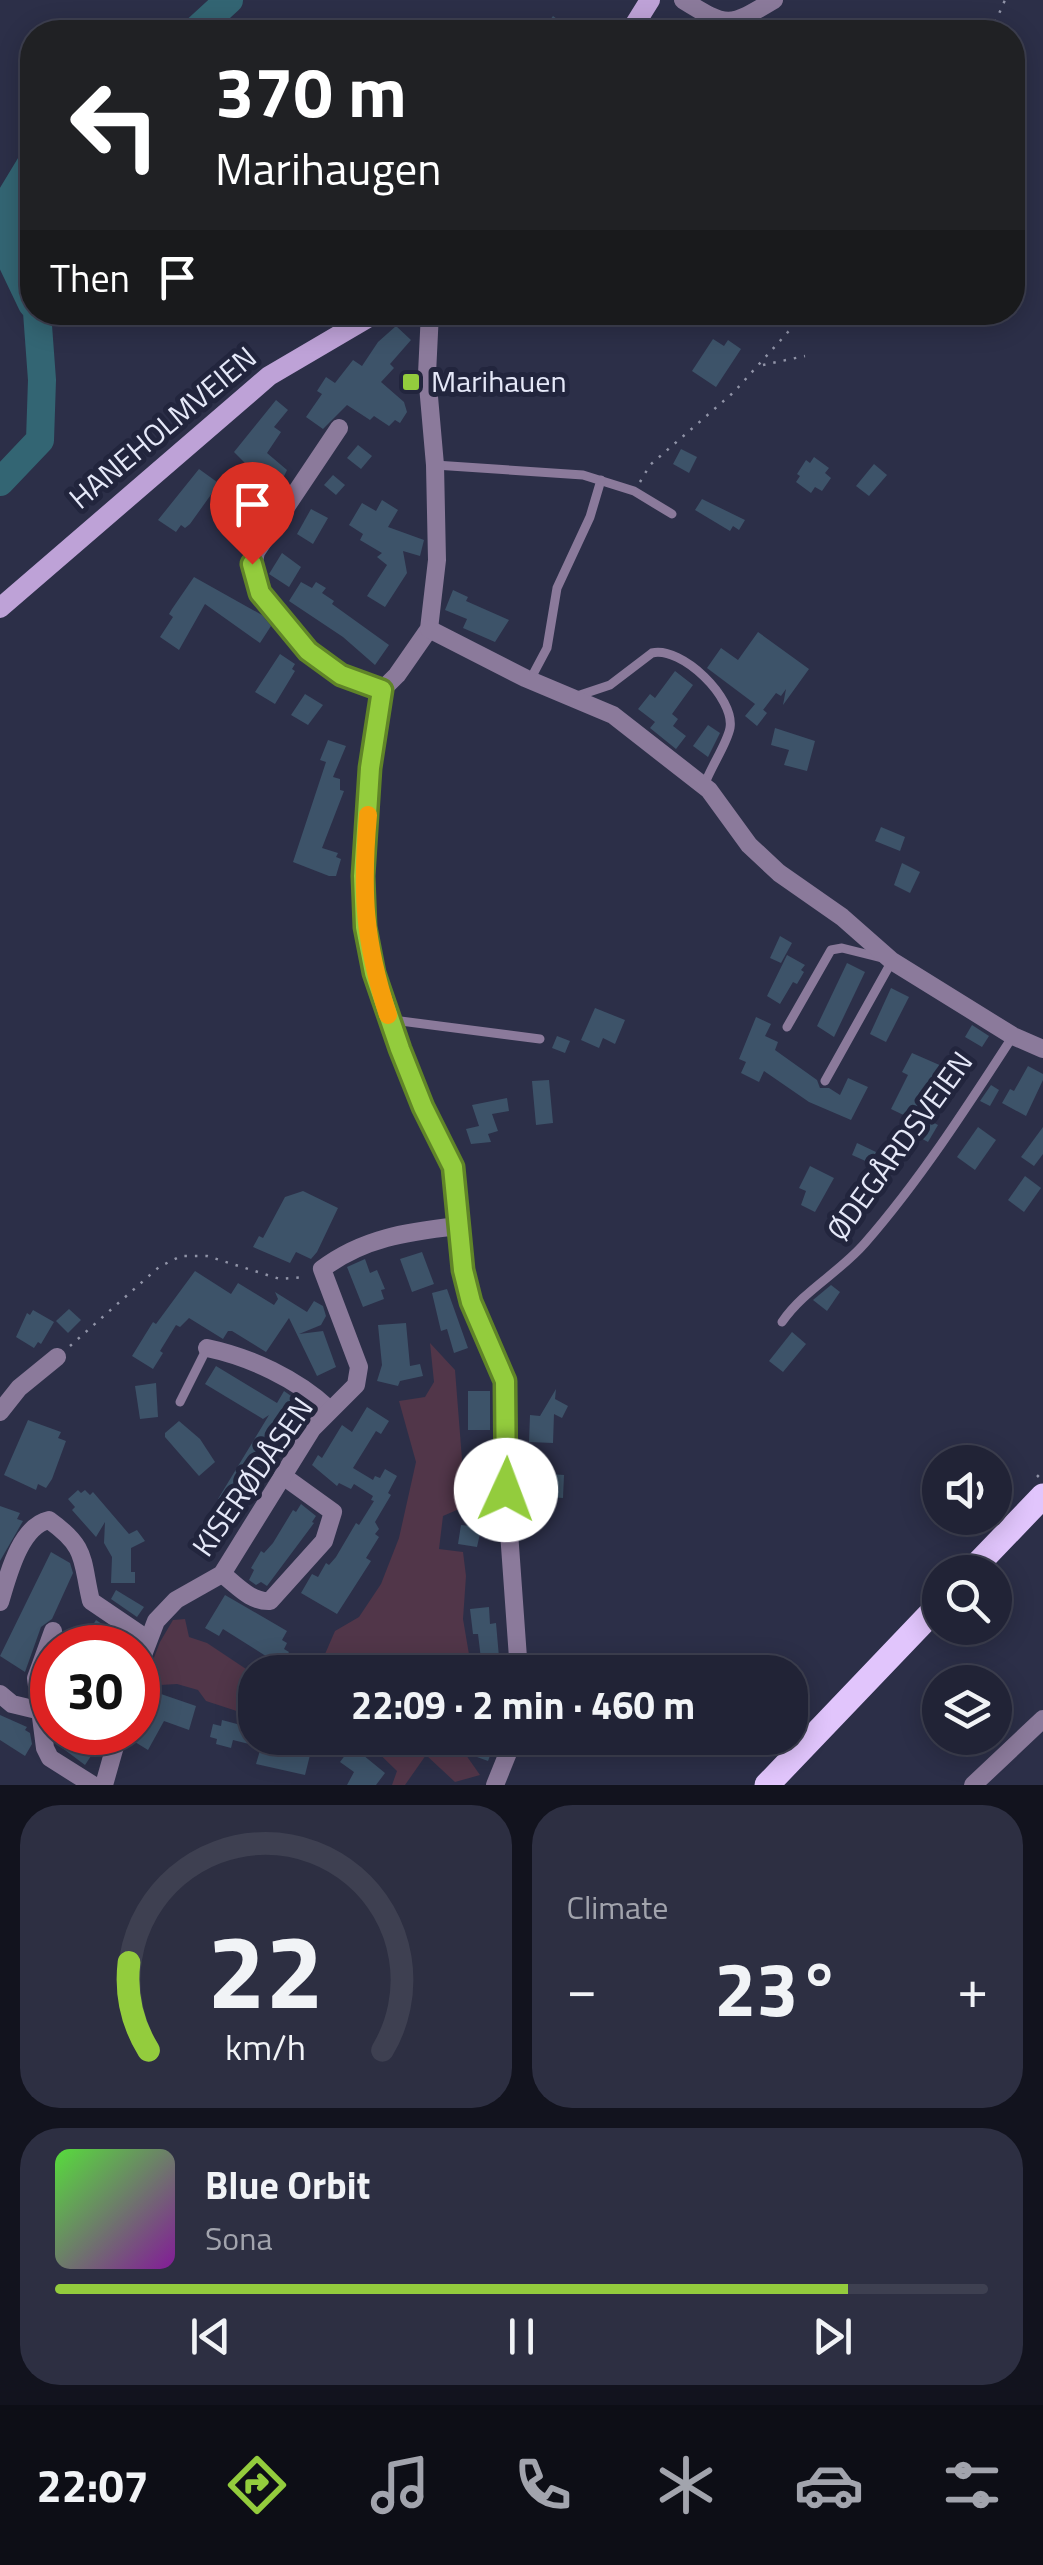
<!DOCTYPE html>
<meta charset="utf-8">
<style>
:root{--surface:#212336;--page:#2d2f42;--text:#f1f3f6;--muted:#a2a4ad;--line:#3e4051;--accent:#93cc3d}
body{margin:0;font-family:"Titillium Web",sans-serif;background:var(--page);color:var(--text);height:100vh;display:flex;flex-direction:column;font-size:38px;white-space:nowrap}
*{box-sizing:border-box;margin:0}
p{font-size:32px;color:var(--muted)}
.icon{flex:none;width:55px;height:55px;fill:none;stroke:currentColor;stroke-width:2;stroke-linecap:round;stroke-linejoin:round}
.map{position:relative;height:1785px;overflow:hidden}
.drawer{display:flex;flex-direction:column;gap:20px;padding:20px;background:#12131e;flex:1}
.drawer>*{flex:none}
.guide{position:absolute;left:20px;top:20px;width:1005px;height:305px;border-radius:40px;box-shadow:0 5px 25px #0003,0 0 0 2px var(--line);background:#202124;color:#fff;overflow:hidden}
.tools{position:absolute;left:922px;top:1445px;display:grid;gap:20px}
.tools a{display:grid;place-items:center;width:90px;height:90px;border-radius:50%;background:var(--surface);box-shadow:0 5px 25px #0003,0 0 0 2px var(--line);font-size:50px}
.speed{position:absolute;left:30px;top:1625px;display:flex;gap:20px;font-size:50px;font-weight:700;text-align:center}
.speed>*{display:grid;place-content:center;width:130px;height:130px;border-radius:50%;background:var(--surface);box-shadow:0 5px 25px #0003,0 0 0 2px var(--line);line-height:1}
.speed .limit{border:15px solid #d22;background:#fff;color:#111}
.pin{position:absolute;display:grid;place-items:center;width:85px;height:85px;color:#fff;margin:-102px -42px;border-radius:50% 50% 50% 0;rotate:-45deg;box-shadow:0 0 10px #0007}
.pin .icon{rotate:45deg}
.me{position:absolute;width:110px;margin:-55px;rotate:2deg;stroke-linejoin:round;filter:drop-shadow(0 0 8px #0008)}
.turn{display:flex;align-items:center;gap:35px;height:210px;padding:0 30px;font-size:45px}
.turn .icon{width:130px;height:130px;stroke-width:2.5}
.turn b{display:block;font-size:70px;line-height:85px}
.then{display:flex;align-items:center;height:95px;padding:0 30px;background:#0003;gap:20px;font-size:38px}
.big{font-size:75px;font-weight:700;line-height:1.1}
.drawer .tile{flex:1;display:flex;flex-direction:column;justify-content:center;gap:15px;min-width:0;padding:0 35px;border-radius:40px;background:var(--page)}
.drawer .dial{align-items:center;gap:0}
.dial svg{height:260px;overflow:visible;fill:none;stroke:var(--line);stroke-width:7;stroke-linecap:round;text-anchor:middle}
.dial text{fill:var(--text);stroke:none}
.song{display:flex;align-items:center;gap:30px}
.cover{width:120px;height:120px;border-radius:15px;background:linear-gradient(135deg,hsl(110 70% 55%),hsl(290 70% 35%))}
.played{height:10px;border-radius:5px;background:linear-gradient(90deg,var(--accent) 85%,var(--line) 85%)}
.keys{display:flex;justify-content:space-around;direction:ltr}
.heat{display:flex;justify-content:space-between;align-items:center;font-size:55px;direction:ltr}
.drawer .tiles{flex:1;display:grid;gap:20px;grid-template-columns:1fr 1fr}
.tile:last-child{grid-column:span 2}
.trip{position:absolute;left:238px;top:1655px;width:570px;height:100px;border-radius:40px;background:var(--surface);box-shadow:0 5px 25px #0003,0 0 0 2px var(--line);font-weight:700;line-height:100px;text-align:center}
.dock{display:flex;height:160px;justify-content:space-around;align-items:center;background:#0d0e16;color:var(--muted)}
.dock .icon{width:70px;height:70px}
.dock .on{color:var(--accent)}
.dock b{font-size:45px;color:var(--text)}
.map>svg:first-child{display:block}
.green{fill:#513649}
.lines{fill:none;stroke-linecap:round;stroke-linejoin:round}
.river{stroke:#336573;stroke-width:28}
.building{fill:#3d5369}
.path{stroke:#9093a7;stroke-width:2.5;stroke-dasharray:2.5 8;stroke-linecap:butt}
.lane{stroke:#8b7a9b;stroke-width:9}
.street{stroke:#8b7a9b;stroke-width:18}
.secondary{stroke:#bea2d7;stroke-width:20}
.primary{stroke:#e1c5fc;stroke-width:25}
.route-casing{stroke:#608528;stroke-width:25}
.route{stroke:#93cc3d;stroke-width:18}
.slow{stroke:#f59e0b;stroke-width:18}
.poi-dot{fill:#93cc3d;stroke:#22253d;stroke-width:4}
.labels{text-anchor:middle;stroke-width:10;stroke-linejoin:round;paint-order:stroke}
.poi-label{font-size:30px;fill:#e5e8f8;stroke:#22253d;text-anchor:start}
.street-label{font-size:30px;fill:#e5e8f8;stroke:#22253d}
</style>
<div class="map">
<svg width="1043" height="1785" viewBox="0 0 1043 1785">
<rect width="100%" height="100%" fill="#2c2f48"/>
<!-- green -->
<g class="green">
<polygon points="430,1343 455,1370 463,1472 473,1503 443,1516 439,1549 463,1552 466,1576 463,1619 472,1672 306,1672 322,1661 335,1631 359,1617 381,1584 399,1538 416,1462 399,1401 425,1397 434,1382"/>
<polygon points="185,1619 189,1637 207,1643 255,1675 255,1717 206,1701 198,1690 177,1684 143,1686 160,1642 173,1620"/>
<polygon points="363,1738 454,1738 480,1775 455,1782 426,1755 405,1785 392,1785 397,1771"/>
</g>
<g class="lines">
<!-- river -->
<g class="river">
<polyline points="194,32 229,0"/>
<polyline points="32,162 12,195 9,256 32,304"/>
<polyline points="0,482 40,440 42,380 37,312"/>
</g>
</g>
<!-- building -->
<g class="building">
<polygon points="553,16 574,32 541,32"/>
<polygon points="822,18 823,32 801,32 800,20"/>
<polygon points="396,326 411,340 390,364 394,368 381,382 404,402 407,412 400,423 395,420 389,426 374,416 370,420 347,405 323,429 306,417 322,394 317,391 326,377 335,383 353,360 362,366 378,342"/>
<polygon points="713,339 724,346 728,340 741,349 716,387 692,371"/>
<polygon points="276,400 288,410 274,427 281,432 267,453 287,470 274,497 260,513 238,501 255,473 243,466 245,463 234,452"/>
<polygon points="358,445 372,456 361,469 347,458"/>
<polygon points="681,449 697,457 689,473 673,464"/>
<polygon points="814,457 829,468 825,473 831,478 822,491 815,487 811,493 796,482 800,476 797,474 806,460 810,463"/>
<polygon points="874,464 887,475 869,496 856,486"/>
<polygon points="199,469 217,482 215,489 190,524 185,528 181,525 176,532 158,520"/>
<polygon points="333,475 345,485 336,495 324,485"/>
<polygon points="702,499 745,520 739,530 733,526 730,531 695,510"/>
<polygon points="382,500 398,510 388,527 424,540 420,556 403,551 407,573 385,607 367,596 387,565 377,557 382,553 360,540 363,534 349,525 362,503 376,511"/>
<polygon points="311,509 328,518 313,544 297,534"/>
<polygon points="282,553 301,567 289,587 269,574"/>
<polygon points="194,577 262,615 271,626 260,643 205,604 179,650 160,637 173,617 169,614 172,609"/>
<polygon points="301,582 312,588 316,582 326,588 322,593 334,601 332,604 389,645 375,665 343,637 289,601"/>
<polygon points="453,590 468,597 466,601 509,620 495,642 463,628 467,619 445,610"/>
<polygon points="758,632 809,669 783,705 786,689 781,696 776,693 763,710 761,708 767,713 757,726 745,716 755,704 707,668 721,648 738,660"/>
<polygon points="280,654 295,664 292,669 295,671 275,704 255,692"/>
<polygon points="675,671 693,685 672,714 678,719 673,726 686,736 676,749 650,728 655,722 638,709 650,694 655,698"/>
<polygon points="305,694 323,705 308,725 291,715"/>
<polygon points="708,725 720,733 708,757 693,746"/>
<polygon points="775,728 815,741 807,771 784,765 789,750 771,745"/>
<polygon points="328,740 346,746 333,777 340,779 340,790 344,791 322,848 338,853 336,857 341,859 336,876 329,876 293,862 326,762 320,760"/>
<polygon points="881,827 905,837 900,851 875,841"/>
<polygon points="902,863 920,872 910,893 894,885"/>
<polygon points="780,936 792,943 781,963 770,958"/>
<polygon points="787,955 805,965 801,970 804,972 797,984 793,982 780,1004 767,996"/>
<polygon points="847,963 865,972 834,1037 817,1026"/>
<polygon points="891,988 909,997 886,1042 870,1034"/>
<polygon points="595,1008 625,1020 615,1044 603,1038 599,1048 581,1040"/>
<polygon points="756,1017 771,1024 765,1036 778,1042 775,1050 817,1080 820,1088 829,1088 840,1095 848,1078 868,1087 851,1120 809,1102 764,1071 759,1082 741,1073 746,1062 739,1059"/>
<polygon points="972,1025 989,1036 982,1047 965,1037"/>
<polygon points="557,1036 570,1041 565,1053 552,1048"/>
<polygon points="912,1053 951,1070 939,1092 932,1089 916,1121 891,1109 908,1075 902,1072"/>
<polygon points="1028,1066 1043,1074 1043,1080 1026,1116 1002,1103 1010,1089 1014,1091"/>
<polygon points="549,1080 553,1123 536,1125 532,1081"/>
<polygon points="991,1085 999,1090 990,1106 980,1101"/>
<polygon points="507,1098 509,1111 492,1114 498,1131 488,1134 491,1142 471,1144 466,1129 479,1126 472,1105"/>
<polygon points="923,1117 938,1125 928,1142 917,1136 916,1132"/>
<polygon points="978,1127 996,1140 975,1170 957,1157"/>
<polygon points="1043,1127 1043,1154 1034,1166 1021,1157"/>
<polygon points="857,1143 876,1152 870,1163 852,1155"/>
<polygon points="810,1166 834,1178 815,1212 801,1205 806,1191 799,1188"/>
<polygon points="1025,1176 1041,1188 1024,1212 1008,1200"/>
<polygon points="303,1191 338,1208 317,1252 311,1259 296,1252 290,1263 253,1247 259,1236 263,1238 285,1197"/>
<polygon points="422,1252 434,1284 412,1292 400,1259"/>
<polygon points="365,1259 370,1273 377,1270 385,1289 381,1290 384,1299 363,1307 347,1267"/>
<polygon points="195,1271 231,1294 238,1283 274,1305 278,1299 275,1292 307,1312 314,1301 323,1306 326,1316 321,1325 299,1334 323,1331 336,1367 317,1376 289,1318 266,1352 232,1331 228,1331 223,1339 189,1318 180,1327 176,1325 160,1351 163,1353 153,1369 132,1356 153,1322 156,1324"/>
<polygon points="831,1285 840,1292 827,1311 813,1300"/>
<polygon points="447,1289 468,1348 454,1353 447,1329 441,1331 432,1293"/>
<polygon points="69,1309 81,1320 68,1333 56,1321"/>
<polygon points="33,1310 54,1322 41,1344 38,1342 34,1348 16,1337 27,1313 30,1315"/>
<polygon points="406,1323 410,1366 420,1364 423,1376 400,1381 398,1386 377,1381 382,1365 378,1325"/>
<polygon points="792,1332 806,1344 783,1372 769,1361"/>
<polygon points="216,1366 277,1403 284,1391 301,1403 297,1410 300,1412 281,1443 278,1441 243,1504 241,1502 236,1510 218,1499 269,1415 263,1419 205,1384"/>
<polygon points="156,1383 158,1417 140,1419 135,1386"/>
<polygon points="556,1389 555,1399 568,1406 562,1418 554,1414 553,1443 529,1442 530,1415 540,1416"/>
<rect x="468" y="1391" width="22" height="39"/>
<polygon points="367,1407 389,1421 381,1434 376,1431 353,1468 373,1480 375,1476 380,1478 385,1469 397,1476 388,1493 391,1495 375,1522 379,1529 375,1534 379,1537 366,1558 371,1561 337,1614 301,1593 312,1574 318,1577 326,1563 329,1565 336,1557 356,1523 359,1525 374,1501 371,1500 373,1496 354,1484 351,1489 339,1483 337,1486 312,1465 318,1455 322,1458 342,1425 352,1432"/>
<polygon points="28,1420 61,1432 58,1438 66,1441 52,1479 46,1488 38,1484 36,1490 4,1475"/>
<polygon points="179,1421 200,1439 215,1462 199,1476 165,1437 165,1433"/>
<polygon points="472,1454 490,1458 487,1474 469,1470"/>
<polygon points="550,1474 564,1475 563,1498 549,1497 548,1511 533,1511 534,1481 550,1482"/>
<polygon points="78,1490 81,1493 85,1490 90,1495 93,1492 129,1534 137,1530 145,1541 131,1548 131,1572 135,1572 135,1583 111,1583 112,1557 104,1543 105,1522 96,1537 72,1510 75,1507 68,1499"/>
<polygon points="301,1504 316,1516 312,1522 314,1523 267,1586 261,1582 256,1585 249,1580 254,1570 251,1568 261,1551 264,1553 273,1543 293,1510 296,1512"/>
<polygon points="0,1506 20,1513 17,1519 23,1521 0,1561"/>
<polygon points="471,1514 484,1516 477,1547 458,1544 461,1525 470,1526"/>
<polygon points="51,1552 70,1563 73,1573 52,1619 41,1627 25,1672 0,1656"/>
<polygon points="116,1590 144,1607 137,1617 111,1599"/>
<polygon points="225,1595 287,1631 282,1640 287,1643 284,1649 289,1652 280,1665 223,1629 219,1636 205,1628"/>
<polygon points="489,1607 490,1624 496,1623 499,1657 481,1659 478,1634 473,1634 470,1609"/>
<polygon points="96,1620 123,1638 116,1648 91,1648 100,1634 91,1628"/>
<polygon points="161,1694 196,1706 189,1730 164,1721 148,1750 135,1742 152,1711 146,1709 150,1696 157,1698"/>
<polygon points="0,1715 27,1727 25,1730 30,1733 32,1744 25,1756 0,1740"/>
<polygon points="222,1720 252,1728 252,1738 296,1738 294,1747 311,1751 305,1775 256,1764 261,1747 233,1740 231,1748 216,1744 217,1739 210,1737 213,1724 221,1726"/>
<polygon points="72,1732 99,1732 86,1753 91,1756 85,1765 57,1744 58,1736 66,1741"/>
<polygon points="482,1741 494,1745 488,1761 477,1757"/>
<polygon points="352,1746 385,1773 376,1785 347,1785 354,1772 340,1762"/>
</g>
<g class="lines">
<!-- path -->
<g class="path">
<polyline points="991,32 1005,0"/>
<polyline points="763,365 805,356"/>
<polyline points="640,482 650,465 734,392 806,312"/>
<polyline points="70,1346 159,1267 181,1256 207,1256 280,1279 305,1277"/>
<polyline points="1037,1477 1043,1471"/>
</g>
<!-- lane -->
<g class="lane">
<polyline points="435,465 583,475 634,491 672,514"/>
<polyline points="530,680 547,648 557,588 590,517 601,480"/>
<path d="M 577,696 L 610,685 L 652,653 C 682,646 735,698 730,728 C 727,744 710,768 704,786"/>
<polyline points="393,1020 540,1039"/>
<polyline points="787,1027 831,950 842,948 882,958"/>
<polyline points="825,1081 892,961"/>
<path d="M 782,1322 C 804,1290 839,1273 865,1243 C 920,1180 967,1107 1013,1036"/>
<polyline points="180,1402 207,1348"/>
</g>
<!-- street -->
<g class="street">
<path d="M 683,0 C 728,28 729,27 774,0"/>
<polyline points="430,312 427,374 435,465 437,560 429,629 397,675 382,690 378,705 363,876 365,927 375,973 400,1049 423,1107 453,1167 463,1270 471,1302 505,1381 506,1490 519,1672"/>
<polyline points="339,428 256,552 252,571 260,593 308,651 341,675 382,690"/>
<polyline points="429,629 525,678 613,715 709,790 749,845 779,873 842,917 892,961 1013,1036 1043,1049"/>
<path d="M 207,1348 C 250,1357 297,1379 329,1409"/>
<polyline points="0,1412 19,1388 57,1357"/>
<path d="M 222,1574 C 237,1585 250,1602 270,1601 L 324,1541 L 333,1512 L 283,1476"/>
<path d="M 0,1602 C 8,1576 20,1526 49,1520 C 88,1548 81,1559 91,1601 L 147,1639"/>
<polyline points="53,1631 36,1678 45,1748 50,1758 93,1785"/>
<path d="M 138,1668 L 156,1621 L 176,1600 L 222,1574 L 312,1429 L 356,1385 L 359,1367 L 322,1269 C 363,1238 407,1232 457,1226"/>
<polyline points="0,1694 12,1704 41,1711"/>
<polyline points="104,1785 119,1732"/>
<polyline points="495,1785 514,1738"/>
<polyline points="973,1785 1043,1719"/>
</g>
<!-- secondary -->
<g class="secondary">
<polyline points="630,32 650,0"/>
<polyline points="0,608 269,376 378,312"/>
</g>
<!-- primary -->
<g class="primary">
<polyline points="970,1572 1043,1496"/>
<polyline points="767,1785 940,1604"/>
</g>
</g>
<g class="lines">
<defs>
<polyline id="route" points="252,564 260,593 308,651 341,675 382,690 370,768 363,876 365,927 374,973 400,1049 423,1107 453,1167 463,1270 471,1302 505,1381 506,1490"/>
</defs>
<!-- route casing -->
<use href="#route" class="route-casing"/>
<!-- route -->
<use href="#route" class="route"/>
<!-- slow -->
<path class="slow" d="M 368,815 C 361,892 364,941 388,1015"/>
</g>
<!-- markers -->
<rect class="poi-dot" x="401" y="372" width="20" height="20" rx="5"/>
<g class="labels">
<!-- poi labels -->
<g class="poi-label">
<text x="431" y="392">Marihauen</text>
</g>
<!-- street labels -->
<g class="street-label">
<text transform="translate(163 428) rotate(-40)" y="10">HANEHOLMVEIEN</text>
<text transform="translate(900 1146) rotate(-54)" y="10">ØDEGÅRDSVEIEN</text>
<text transform="translate(253 1477) rotate(-55)" y="10">KISERØDÅSEN</text>
</g>
</g>
</svg>
<div class="tools">
<a><svg class="icon" aria-label="sound" viewBox="0 0 24 24"><path d="M4 9h4l5-4v14l-5-4H4zM17 9q2 3 0 6"/></svg></a>
<a><svg class="icon" aria-label="search" viewBox="0 0 24 24"><circle cx="10" cy="10" r="6"/><path d="M15 15l6 6"/></svg></a>
<a><svg class="icon" aria-label="layers" viewBox="0 0 24 24"><path d="M12 4l9 5-9 5-9-5zM3 14l9 5 9-5"/></svg></a>
</div>
<div class="speed"><div class="limit">30</div></div>
<div class="pin" style="left:252px;top:564px;background:#d93025"><svg class="icon" aria-label="arrive" viewBox="0 0 24 24"><path d="M6 21V4h12l-3 4 3 4H6"/></svg></div>
<svg class="me" style="left:506px;top:1490px" viewBox="-20 -20 40 40"><circle r="19" fill="#fff"/><path d="M0-13L10 11 0 6-10 11z" fill="#93cc3d"/></svg>
<div class="trip">22:09 · 2 min · 460 m</div>
<div class="guide">
<div class="turn"><svg class="icon" aria-label="left" viewBox="0 0 24 24"><path d="M17 20v-9H6M10 6l-5 5 5 5"/></svg><div><b>370 m</b>Marihaugen</div></div>
<div class="then">Then<svg class="icon" aria-label="arrive" viewBox="0 0 24 24"><path d="M6 21V4h12l-3 4 3 4H6"/></svg></div>
</div>
</div>
<section class="drawer">
<div class="tiles">
<div class="tile dial"><svg viewBox="0 0 100 80">
<path d="M14 69A42 42 0 1 1 86 69"/>
<path d="M14 69A42 42 0 0 1 8 42" stroke="#93cc3d"/>
<text x="50" y="56" font-size="32" font-weight="700">22</text>
<text x="50" y="72" font-size="11">km/h</text>
</svg></div>
<div class="tile"><p>Climate</p>
<div class="heat"><a>−</a><b class="big">23°</b><a>+</a></div>
</div>
<div class="tile">
<div class="song"><i class="cover"></i><div><b>Blue Orbit</b><p>Sona</p></div></div>
<div class="played"></div>
<div class="keys"><svg class="icon" aria-label="previous" viewBox="0 0 24 24"><path d="M18 5L8 12l10 7zM5 5v14"/></svg><svg class="icon" aria-label="pause" viewBox="0 0 24 24"><path d="M8 5v14M16 5v14"/></svg><svg class="icon" aria-label="next" viewBox="0 0 24 24"><path d="M6 5l10 7-10 7zM19 5v14"/></svg></div>
</div>
</div>
</section>
<nav class="dock">
<b>22:07</b>
<svg class="icon on" aria-label="directions" viewBox="0 0 24 24"><path d="M12 3l9 9-9 9-9-9zM9 14v-3h6M13 9l2 2-2 2"/></svg>
<svg class="icon" aria-label="music" viewBox="0 0 24 24"><path d="M9 18V5l10-2v13"/><circle cx="6" cy="18" r="3"/><circle cx="16" cy="16" r="3"/></svg>
<svg class="icon" aria-label="phone" viewBox="0 0 24 24"><path d="M5 4h4l2 5-3 2q2 4 5 5l2-3 5 2v4C11 20 4 13 5 4z"/></svg>
<svg class="icon" aria-label="climate" viewBox="0 0 24 24"><path d="M12 3v18M4 7l16 10M4 17L20 7"/></svg>
<svg class="icon" aria-label="car" viewBox="0 0 24 24"><path d="M5 17H2v-5l4-1 3-4h7l3 4 3 1v5h-3M9 17h6M6 11h13"/><circle cx="7" cy="17" r="2"/><circle cx="17" cy="17" r="2"/></svg>
<svg class="icon" aria-label="filters" viewBox="0 0 24 24"><path d="M4 7h16M4 17h16"/><circle cx="9" cy="7" r="2"/><circle cx="15" cy="17" r="2"/></svg>
</nav>
